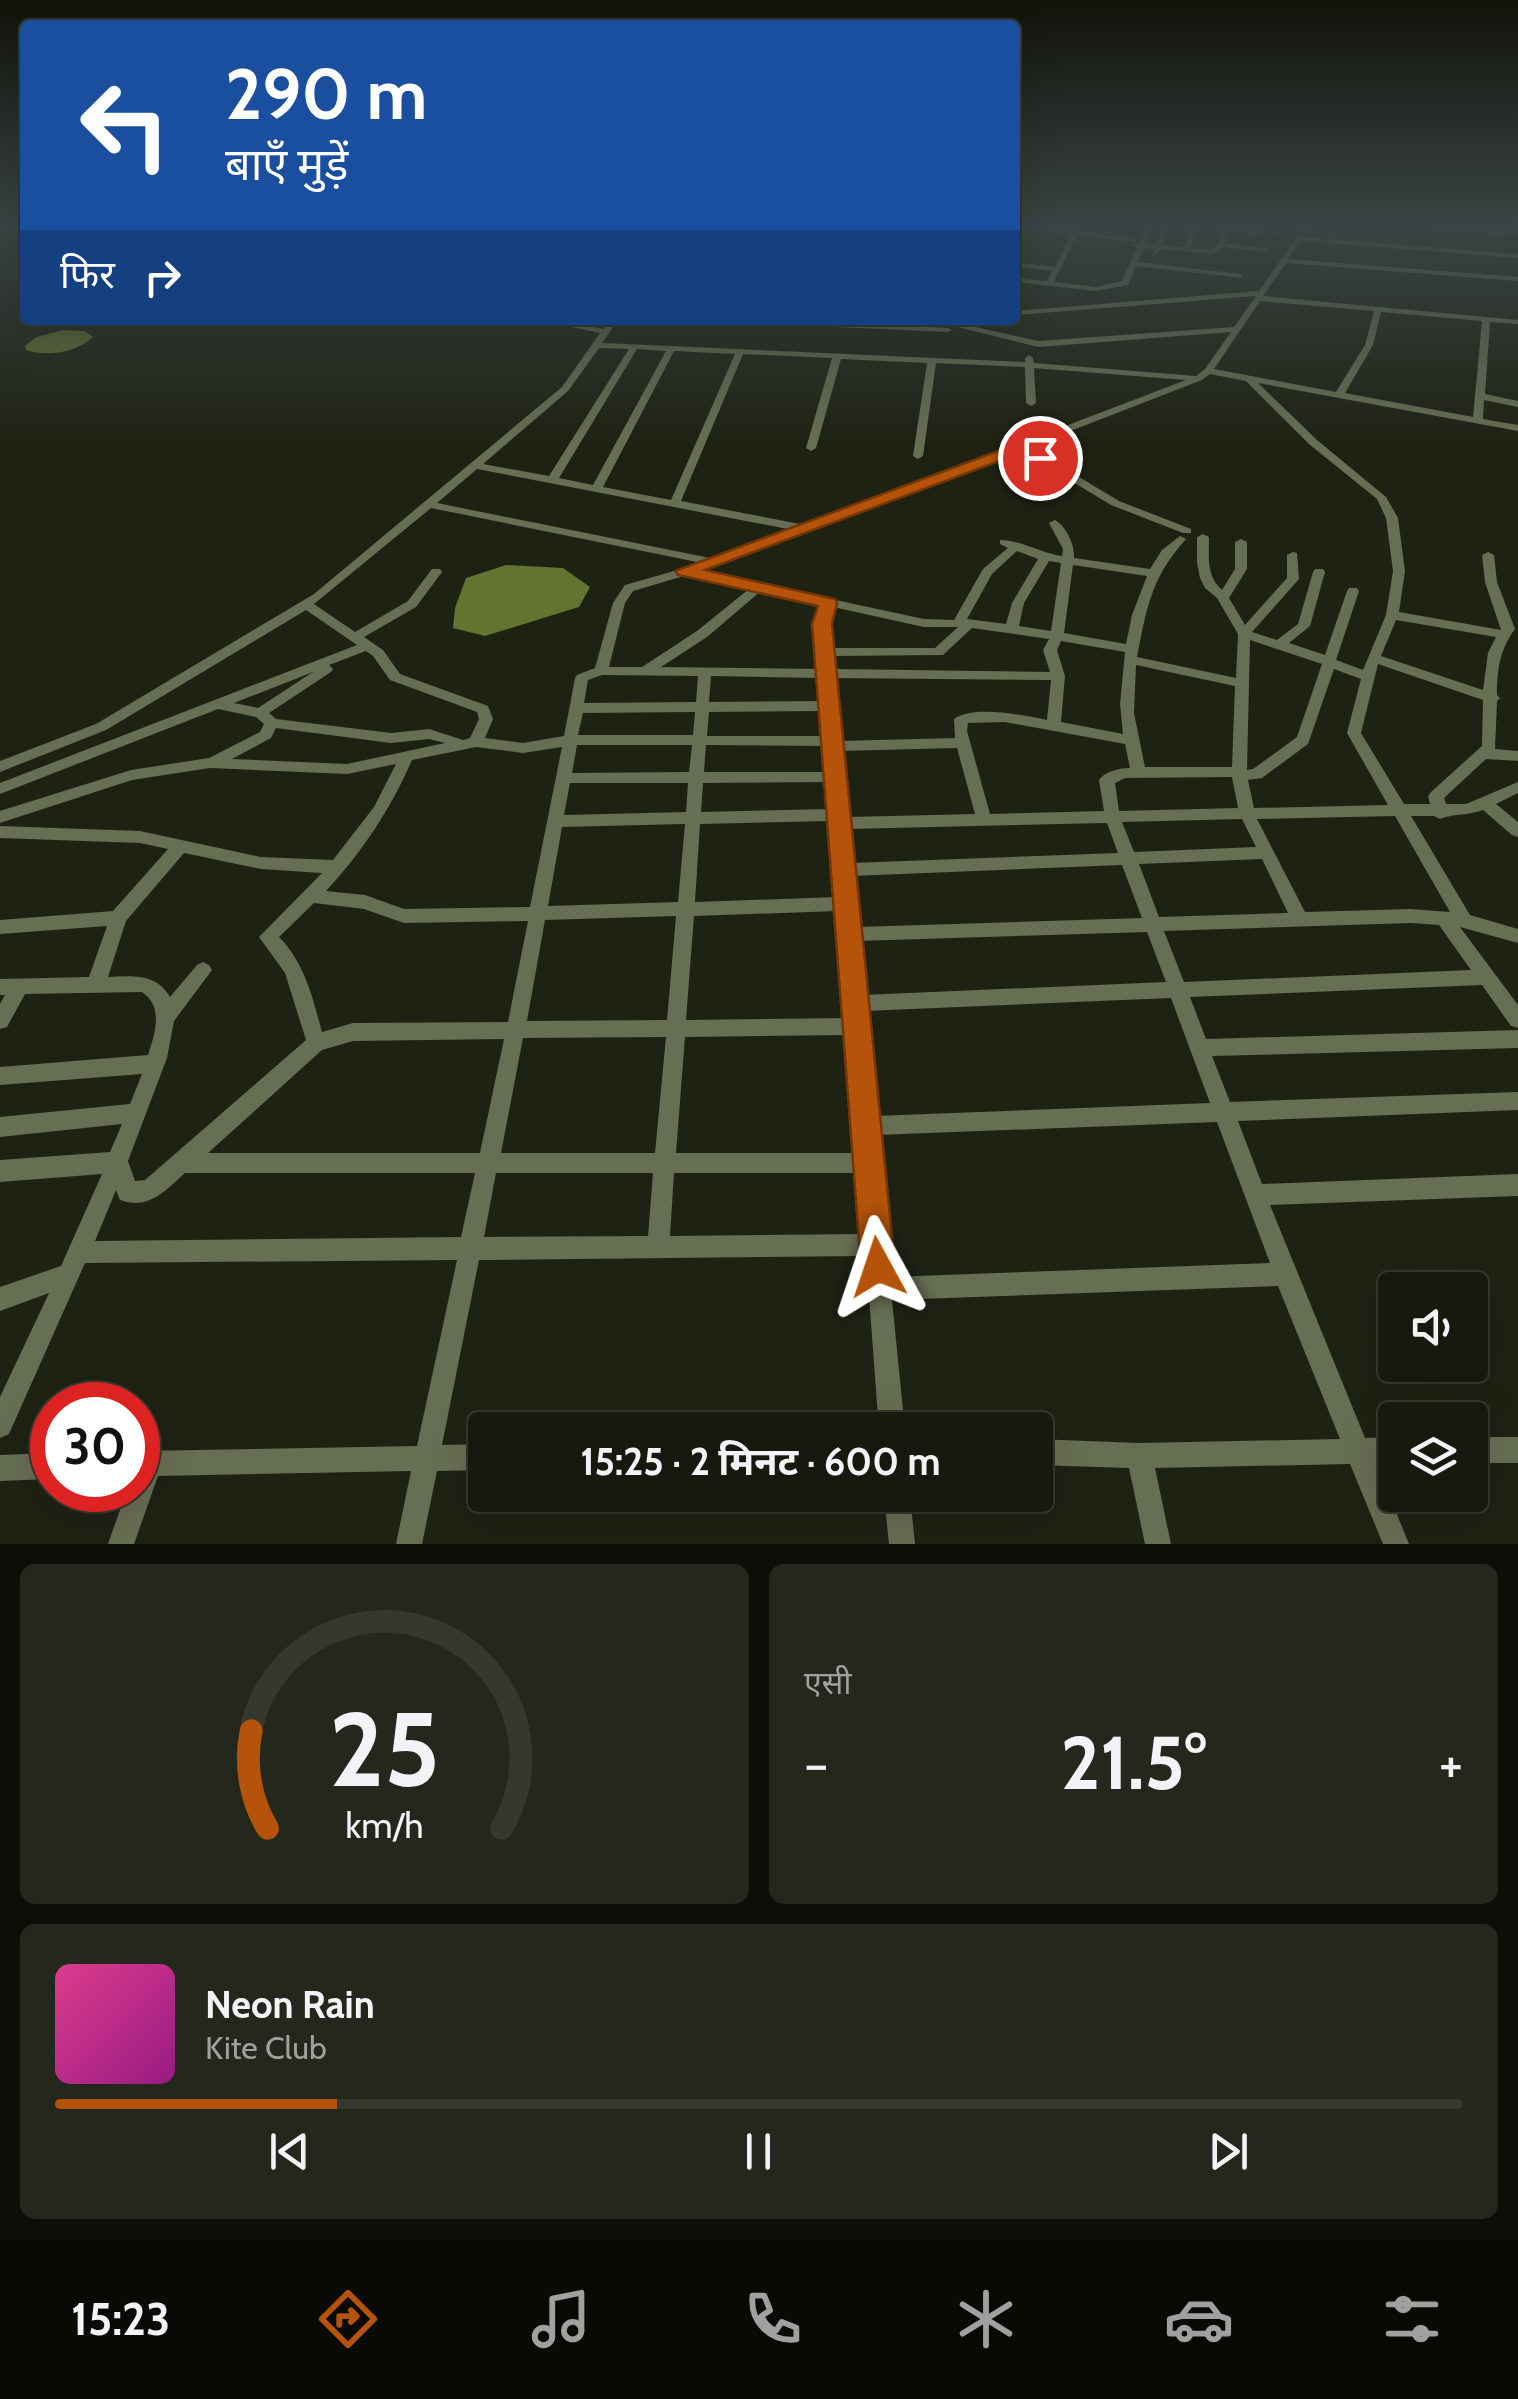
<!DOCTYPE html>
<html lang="hi">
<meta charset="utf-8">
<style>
:root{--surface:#161a0e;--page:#23271c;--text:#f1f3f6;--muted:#9ea19e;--line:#35382e;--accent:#b45309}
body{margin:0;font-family:Cabin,"Noto Sans Devanagari",sans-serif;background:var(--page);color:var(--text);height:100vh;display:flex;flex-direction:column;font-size:38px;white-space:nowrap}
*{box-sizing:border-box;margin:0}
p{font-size:32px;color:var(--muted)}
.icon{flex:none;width:55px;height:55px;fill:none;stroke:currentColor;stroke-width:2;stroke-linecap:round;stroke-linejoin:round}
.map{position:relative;height:1544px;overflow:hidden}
.drawer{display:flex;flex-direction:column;gap:20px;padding:20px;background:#0c0e08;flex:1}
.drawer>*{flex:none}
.hud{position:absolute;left:20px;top:20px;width:1000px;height:305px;border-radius:10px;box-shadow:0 10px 40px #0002,0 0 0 2px var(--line);background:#1a4fa0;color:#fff;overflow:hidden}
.fabs{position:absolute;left:1378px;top:1272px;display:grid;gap:20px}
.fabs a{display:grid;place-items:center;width:110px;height:110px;border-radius:10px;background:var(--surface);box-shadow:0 10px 40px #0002,0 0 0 2px var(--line);font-size:50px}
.speed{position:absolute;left:30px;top:1382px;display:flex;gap:20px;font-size:50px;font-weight:700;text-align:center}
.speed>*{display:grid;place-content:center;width:130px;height:130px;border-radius:50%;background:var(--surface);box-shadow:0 10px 40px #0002,0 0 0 2px var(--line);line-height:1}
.speed .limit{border:15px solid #d22;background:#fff;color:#111}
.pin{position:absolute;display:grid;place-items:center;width:85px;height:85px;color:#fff;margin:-42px;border:5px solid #fff;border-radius:50%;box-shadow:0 2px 10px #0007}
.me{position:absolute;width:110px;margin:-55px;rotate:355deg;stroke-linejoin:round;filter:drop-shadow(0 0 8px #0008)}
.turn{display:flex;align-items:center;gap:35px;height:210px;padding:0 40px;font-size:45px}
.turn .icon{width:130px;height:130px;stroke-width:2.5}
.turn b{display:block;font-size:70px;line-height:85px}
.then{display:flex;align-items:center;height:95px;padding:0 40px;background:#0003;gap:20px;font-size:38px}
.big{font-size:75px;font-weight:700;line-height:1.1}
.drawer .card{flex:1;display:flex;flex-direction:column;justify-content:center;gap:15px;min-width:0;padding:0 35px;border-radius:15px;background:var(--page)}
.drawer .dial{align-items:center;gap:0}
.dial svg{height:260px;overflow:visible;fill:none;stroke:var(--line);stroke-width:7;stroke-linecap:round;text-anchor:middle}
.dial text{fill:var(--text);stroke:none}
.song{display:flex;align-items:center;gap:30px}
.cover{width:120px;height:120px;border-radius:15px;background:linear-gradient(135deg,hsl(330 70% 55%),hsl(310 70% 35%))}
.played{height:10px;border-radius:5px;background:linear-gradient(90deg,var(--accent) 20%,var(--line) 20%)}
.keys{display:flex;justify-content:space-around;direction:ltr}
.heat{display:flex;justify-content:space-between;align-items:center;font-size:55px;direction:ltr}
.drawer .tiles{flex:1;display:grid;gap:20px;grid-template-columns:1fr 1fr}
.card:last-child{grid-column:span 2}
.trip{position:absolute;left:468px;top:1412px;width:585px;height:100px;border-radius:10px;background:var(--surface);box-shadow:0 10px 40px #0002,0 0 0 2px var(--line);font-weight:700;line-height:100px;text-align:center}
.dock{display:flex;height:160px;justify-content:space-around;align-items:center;background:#090a06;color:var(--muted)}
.dock .icon{width:70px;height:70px}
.dock .on{color:var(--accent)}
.dock b{font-size:45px;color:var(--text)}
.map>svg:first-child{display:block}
.water{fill:#637330}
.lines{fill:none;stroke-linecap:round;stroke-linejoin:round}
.minor{fill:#666e53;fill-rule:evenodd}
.route{fill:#b45309;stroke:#753606;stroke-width:2.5}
</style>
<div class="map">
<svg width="1518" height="1544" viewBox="0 0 1518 1544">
<rect width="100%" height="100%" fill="#1e2213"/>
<!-- water -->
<g class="water">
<path d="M 63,330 L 85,331 L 93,337 C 76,353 47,357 26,350 L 25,346 L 36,337 Z"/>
<polygon points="506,565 563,568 590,587 579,607 485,636 453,628 455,608 466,578"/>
</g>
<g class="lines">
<!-- minor -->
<g class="minor">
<polygon points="1020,227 1040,227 1137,239 1135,242 1077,235 1054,282 1096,287 1122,281 1137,247 1132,245 1139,243 1146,227 1152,227 1145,244 1156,245 1163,227 1169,227 1162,245 1185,247 1191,227 1197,227 1191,248 1212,250 1218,244 1220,230 1207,227 1228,227 1279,234 1276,236 1227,231 1225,243 1268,249 1266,252 1223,247 1214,254 1161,249 1156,255 1153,253 1154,249 1144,248 1137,262 1241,274 1244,278 1136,266 1128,285 1096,291 1015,282 1015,278 1047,281 1052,271 1015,266 1015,262 1055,267 1071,235"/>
<path d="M 1304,227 L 1310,227 L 1303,237 L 1518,254 L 1518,258 L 1301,241 L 1288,259 L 1518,277 L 1518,281 L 1286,263 L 1263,296 L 1518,320 L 1518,324 L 1490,322 L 1485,394 L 1518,401 L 1518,407 L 1484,400 L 1483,419 L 1518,425 L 1518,431 L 1258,383 L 1317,440 L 1386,497 L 1398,518 L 1405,571 L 1399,612 L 1501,630 L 1485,582 L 1482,555 L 1488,552 L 1494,555 L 1497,582 L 1515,629 C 1500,649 1497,669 1497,695 L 1500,698 L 1497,701 L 1495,749 L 1518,751 L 1518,761 L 1486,759 L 1444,798 L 1446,804 L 1466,804 L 1518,782 L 1518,793 L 1496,804 L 1518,822 L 1518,837 L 1512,835 L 1483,810 C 1468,816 1454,813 1440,819 L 1434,816 L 1411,816 L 1470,915 L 1518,929 L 1518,943 L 1460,927 L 1518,1005 L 1518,1028 L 1511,1026 L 1482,985 L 1190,997 L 1206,1039 L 1518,1030 L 1518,1048 L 1212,1056 L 1230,1102 L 1518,1092 L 1518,1110 L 1238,1121 L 1262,1184 L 1518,1174 L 1518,1196 L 1270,1205 L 1365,1438 L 1395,1437 L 1395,1463 L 1376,1463 L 1409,1544 L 1383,1544 L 1350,1464 L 1155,1468 L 1171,1544 L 1145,1544 L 1129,1468 L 1035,1465 L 1035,1439 L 1139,1443 L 1340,1439 L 1278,1286 L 892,1300 L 905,1430 L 879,1430 L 866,1256 L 479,1260 L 442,1445 L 485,1444 L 485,1470 L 437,1471 L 422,1544 L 396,1544 L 411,1471 L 158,1476 L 134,1544 L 108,1544 L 127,1490 L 138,1490 L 138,1451 L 417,1446 L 457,1260 L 85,1263 L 9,1434 L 0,1438 L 0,1397 L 49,1293 L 0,1311 L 0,1287 L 61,1266 L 102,1174 L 0,1182 L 0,1160 L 110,1152 L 122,1124 L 0,1137 L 0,1117 L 130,1104 L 142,1074 L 0,1085 L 0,1067 L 148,1055 C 155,1033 164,1007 142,992 L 25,994 L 7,1027 L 0,1029 L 0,1004 L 5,995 L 0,995 L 0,979 L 89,977 L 107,926 L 0,934 L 0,920 L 113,911 L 168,849 L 140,843 L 0,838 L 0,826 L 140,831 L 261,857 L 333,860 L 374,807 L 396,764 L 347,774 L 210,768 L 132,780 L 0,823 L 0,811 L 131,770 L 209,758 L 260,732 L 264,724 L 256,717 L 218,709 L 0,794 L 0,783 L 357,645 L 306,610 L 106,730 L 0,772 L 0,761 L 96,724 L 314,594 L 562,387 L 600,333 L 539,320 L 556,320 L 604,329 L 610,320 L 618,320 L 602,343 L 1025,362 L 1025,358 L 1029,355 L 1033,358 L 1034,363 L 1196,376 L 1205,369 L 1231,332 L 1038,347 L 929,320 L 944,320 L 1038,341 L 1234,327 L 1256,296 L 1015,315 L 1015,311 L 1259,291 ZM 1260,301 L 1374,311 L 1365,345 L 1336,392 L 1214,369 ZM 1381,312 L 1482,321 L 1473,417 L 1345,393 L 1373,345 ZM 599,348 L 629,349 L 549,476 L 483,464 L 568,391 ZM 637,349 L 666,351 L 593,485 L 559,478 ZM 674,351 L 735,354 L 671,500 L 603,487 ZM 743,354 L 832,358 L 806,448 L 811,451 L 816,448 L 841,359 L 927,363 L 913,456 L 918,459 L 923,456 L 936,363 L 1025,367 L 1026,403 L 1031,406 L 1036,403 L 1034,368 L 1186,380 L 805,525 L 681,501 ZM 1210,374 L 1246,381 L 1309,444 L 1377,499 L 1386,518 L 1393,571 L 1386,615 L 1363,670 L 1336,660 L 1359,591 L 1357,588 L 1349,588 L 1347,591 L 1325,655 L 1289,643 L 1310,626 L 1325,572 L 1323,569 L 1315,569 L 1313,572 L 1298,624 L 1277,640 L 1252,632 L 1299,579 L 1297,553 L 1293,552 L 1287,555 L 1287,578 L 1245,625 L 1229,598 L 1247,569 L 1247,542 L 1241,539 L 1235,542 L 1235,569 L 1222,590 C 1206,576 1209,557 1209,537 L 1203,534 L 1197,537 L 1197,563 L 1200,578 L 1205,588 L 1217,598 L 1238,634 L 1236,678 L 1137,657 C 1147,607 1151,578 1186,539 L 1180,536 L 1162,550 L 1150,569 L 1074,558 C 1075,545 1066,526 1055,520 L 1049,523 L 1063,549 L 1062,556 C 1041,553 1020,540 1000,540 L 1000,544 L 1008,548 L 983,569 L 954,620 L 924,619 L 701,571 L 812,531 L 1020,450 L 1111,505 L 1183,533 L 1191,533 L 1191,529 L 1119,501 L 1029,447 L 1202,380 ZM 477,469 L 793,530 L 715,559 L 437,503 ZM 431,508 L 702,563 L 625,585 L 613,603 L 595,668 L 577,675 L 575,678 L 564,736 L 523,743 L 485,738 L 493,719 L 488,706 L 400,674 L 383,650 L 364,637 L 416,607 L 442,572 L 440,569 L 432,569 L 408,601 L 355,632 L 314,604 ZM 1017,551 L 1038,559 L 1012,603 L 1006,624 L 967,619 L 992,574 ZM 1049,561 L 1061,563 L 1051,631 L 1019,626 L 1024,603 ZM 1073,565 L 1147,576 L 1132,615 L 1126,644 L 1064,633 ZM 687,575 L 749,589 L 697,631 L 642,667 L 609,667 L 625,603 L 633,591 ZM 761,591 L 821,604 L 816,624 L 819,669 L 661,667 L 707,637 ZM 833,607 L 924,627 L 958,627 L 935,648 L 831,648 L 828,624 ZM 1396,620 L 1496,637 L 1488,653 L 1483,690 L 1381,656 ZM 972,628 L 1049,639 L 1043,650 L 1050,672 L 833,669 L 831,656 L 943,655 ZM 1250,640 L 1322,664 L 1297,737 L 1253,769 L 1247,770 ZM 1061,641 L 1125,652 L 1120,704 L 1123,734 L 1061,722 L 1065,676 L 1057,650 ZM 366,651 L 373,656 L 390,680 L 477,712 L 479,719 L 470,738 L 463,740 L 429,729 L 391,733 L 276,719 L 269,713 L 331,672 L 333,669 L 329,665 ZM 1378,664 L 1483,700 L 1482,746 L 1431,792 L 1428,796 L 1430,804 L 1404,804 L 1361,733 ZM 1136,665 L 1235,686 L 1232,767 L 1145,767 L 1134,713 ZM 1334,669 L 1361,679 L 1347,733 L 1388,805 L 1254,808 L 1248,780 L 1262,778 L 1308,744 ZM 313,672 L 258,708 L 234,703 ZM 602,675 L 698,676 L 696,702 L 584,703 L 588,680 ZM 711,676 L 820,678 L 822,701 L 709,702 ZM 833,678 L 1051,680 L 1047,720 C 1022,715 975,705 954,719 L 955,738 L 840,741 ZM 822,711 L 825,736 L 707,736 L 709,712 ZM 695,712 L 693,735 L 578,735 L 583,713 ZM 1005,722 L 1125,744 L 1130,768 C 1120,768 1105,771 1099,780 L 1104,811 L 990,814 L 967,731 L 968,723 ZM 276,728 L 391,743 L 429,739 L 445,743 L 347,764 L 232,759 L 271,738 ZM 577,745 L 692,745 L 689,772 L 572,773 ZM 706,745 L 825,746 L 827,772 L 704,772 ZM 476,747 L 523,753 L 562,747 L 530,907 L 404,909 L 365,895 L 326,891 C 362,852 391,809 412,760 ZM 957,748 L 975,814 L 847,817 L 840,751 ZM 1232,777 L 1238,808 L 1119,811 L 1115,783 L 1125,778 ZM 828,782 L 830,809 L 701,812 L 703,783 ZM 570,783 L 688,783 L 686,812 L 564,815 ZM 1395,816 L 1450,912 L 1411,909 L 1305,912 L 1257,819 ZM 1242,819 L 1256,847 L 1134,852 L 1122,822 ZM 831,821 L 837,897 L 695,902 L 700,824 ZM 1107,823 L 1118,853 L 851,863 L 848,829 ZM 685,824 L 678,902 L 548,906 L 562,827 ZM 184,853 L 261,869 L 322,873 L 259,937 L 285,973 L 306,1040 L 145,1180 L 135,1181 L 128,1161 L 167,1058 L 174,1021 L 212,970 L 209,965 L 203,962 L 197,965 L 170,997 C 156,973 133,976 108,977 L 126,921 ZM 1262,859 L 1288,913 L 1159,917 L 1139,864 ZM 1122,865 L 1142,918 L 857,927 L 852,876 ZM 314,903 L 364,909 L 404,923 L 528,921 L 508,1022 L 353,1023 L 322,1032 C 313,999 305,963 279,937 ZM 838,911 L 847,1018 L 686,1020 L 694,916 ZM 676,916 L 667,1020 L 527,1021 L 545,920 ZM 1411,923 L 1439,925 L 1471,970 L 1184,982 L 1164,931 ZM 1147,932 L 1166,982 L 863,995 L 858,941 ZM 1171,998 L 1210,1103 L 875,1116 L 865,1011 ZM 848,1035 L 857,1153 L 676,1153 L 685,1037 ZM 666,1037 L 655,1153 L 501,1153 L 523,1038 ZM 504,1039 L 480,1153 L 208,1153 L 322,1050 L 353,1041 ZM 1217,1122 L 1270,1263 L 890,1277 L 877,1135 ZM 185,1173 L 475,1173 L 461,1237 L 95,1241 L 116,1190 L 120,1200 C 148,1211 166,1190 185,1173 ZM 496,1173 L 653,1173 L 648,1236 L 484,1237 ZM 674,1173 L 859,1173 L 864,1234 L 670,1236 Z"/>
<polygon points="1428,227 1518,231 1518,235 1431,229"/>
<polygon points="720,320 778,320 948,328 952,330 948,332 724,322"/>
<rect x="1470" y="1437" width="48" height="26"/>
<polygon points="52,1453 52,1479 0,1481 0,1455"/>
<polygon points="884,1495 910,1495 915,1544 889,1544"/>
</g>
</g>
<!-- sky -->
<linearGradient id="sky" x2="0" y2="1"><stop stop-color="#10130a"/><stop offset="0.51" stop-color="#3b4444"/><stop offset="1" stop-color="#3b4444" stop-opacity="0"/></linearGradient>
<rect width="1518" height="443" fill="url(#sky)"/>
<!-- route -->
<polygon class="route" points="1017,444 1028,444 1048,458 1040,463 1021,453 705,570 835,599 837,603 832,624 895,1267 890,1279 878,1284 866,1279 861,1267 812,624 818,606 678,575 675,571"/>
</svg>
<div class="fabs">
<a><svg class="icon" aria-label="sound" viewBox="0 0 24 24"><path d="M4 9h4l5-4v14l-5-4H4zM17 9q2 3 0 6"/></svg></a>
<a><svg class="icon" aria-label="layers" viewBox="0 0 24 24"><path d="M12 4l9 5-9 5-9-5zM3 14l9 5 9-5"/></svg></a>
</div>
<div class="speed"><div class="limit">30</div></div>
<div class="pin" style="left:1040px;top:458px;background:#d93025"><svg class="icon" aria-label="arrive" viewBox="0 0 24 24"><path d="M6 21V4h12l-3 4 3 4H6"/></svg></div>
<svg class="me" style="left:878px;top:1267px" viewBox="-20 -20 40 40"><path d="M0-17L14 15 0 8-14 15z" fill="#b45309" stroke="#fff" stroke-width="4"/></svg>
<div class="trip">15:25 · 2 मिनट · 600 m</div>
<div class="hud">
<div class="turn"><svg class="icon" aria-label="left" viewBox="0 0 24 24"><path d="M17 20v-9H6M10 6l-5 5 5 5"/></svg><div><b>290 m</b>बाएँ मुड़ें</div></div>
<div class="then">फिर<svg class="icon" aria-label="right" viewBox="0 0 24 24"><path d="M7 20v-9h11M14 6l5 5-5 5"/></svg></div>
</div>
</div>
<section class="drawer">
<div class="tiles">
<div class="card dial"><svg viewBox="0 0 100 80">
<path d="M14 69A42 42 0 1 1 86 69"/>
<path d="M14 69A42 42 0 0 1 9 39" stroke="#b45309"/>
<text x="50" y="56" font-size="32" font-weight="700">25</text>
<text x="50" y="72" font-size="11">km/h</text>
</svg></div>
<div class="card"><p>एसी</p>
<div class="heat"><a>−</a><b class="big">21.5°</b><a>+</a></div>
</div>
<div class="card">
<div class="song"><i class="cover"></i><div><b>Neon Rain</b><p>Kite Club</p></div></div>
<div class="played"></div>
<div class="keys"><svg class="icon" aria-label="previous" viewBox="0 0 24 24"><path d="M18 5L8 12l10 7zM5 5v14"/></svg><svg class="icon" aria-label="pause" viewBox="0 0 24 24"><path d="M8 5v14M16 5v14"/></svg><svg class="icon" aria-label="next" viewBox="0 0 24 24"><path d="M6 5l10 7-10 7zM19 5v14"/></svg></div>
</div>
</div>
</section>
<nav class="dock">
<b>15:23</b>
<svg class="icon on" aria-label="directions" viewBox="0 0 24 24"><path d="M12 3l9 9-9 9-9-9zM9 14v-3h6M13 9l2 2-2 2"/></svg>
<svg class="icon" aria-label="music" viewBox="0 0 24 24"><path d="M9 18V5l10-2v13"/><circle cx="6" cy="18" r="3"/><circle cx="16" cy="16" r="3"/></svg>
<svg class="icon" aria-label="phone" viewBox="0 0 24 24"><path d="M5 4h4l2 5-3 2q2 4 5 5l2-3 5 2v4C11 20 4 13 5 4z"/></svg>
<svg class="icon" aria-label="climate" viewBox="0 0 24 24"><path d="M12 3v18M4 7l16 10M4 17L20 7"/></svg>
<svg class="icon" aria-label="car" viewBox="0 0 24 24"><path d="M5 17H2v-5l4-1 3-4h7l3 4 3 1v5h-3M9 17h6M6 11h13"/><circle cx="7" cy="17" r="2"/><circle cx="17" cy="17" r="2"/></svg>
<svg class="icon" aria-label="filters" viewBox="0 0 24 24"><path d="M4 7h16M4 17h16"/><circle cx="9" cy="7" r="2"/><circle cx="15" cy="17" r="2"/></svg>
</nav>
